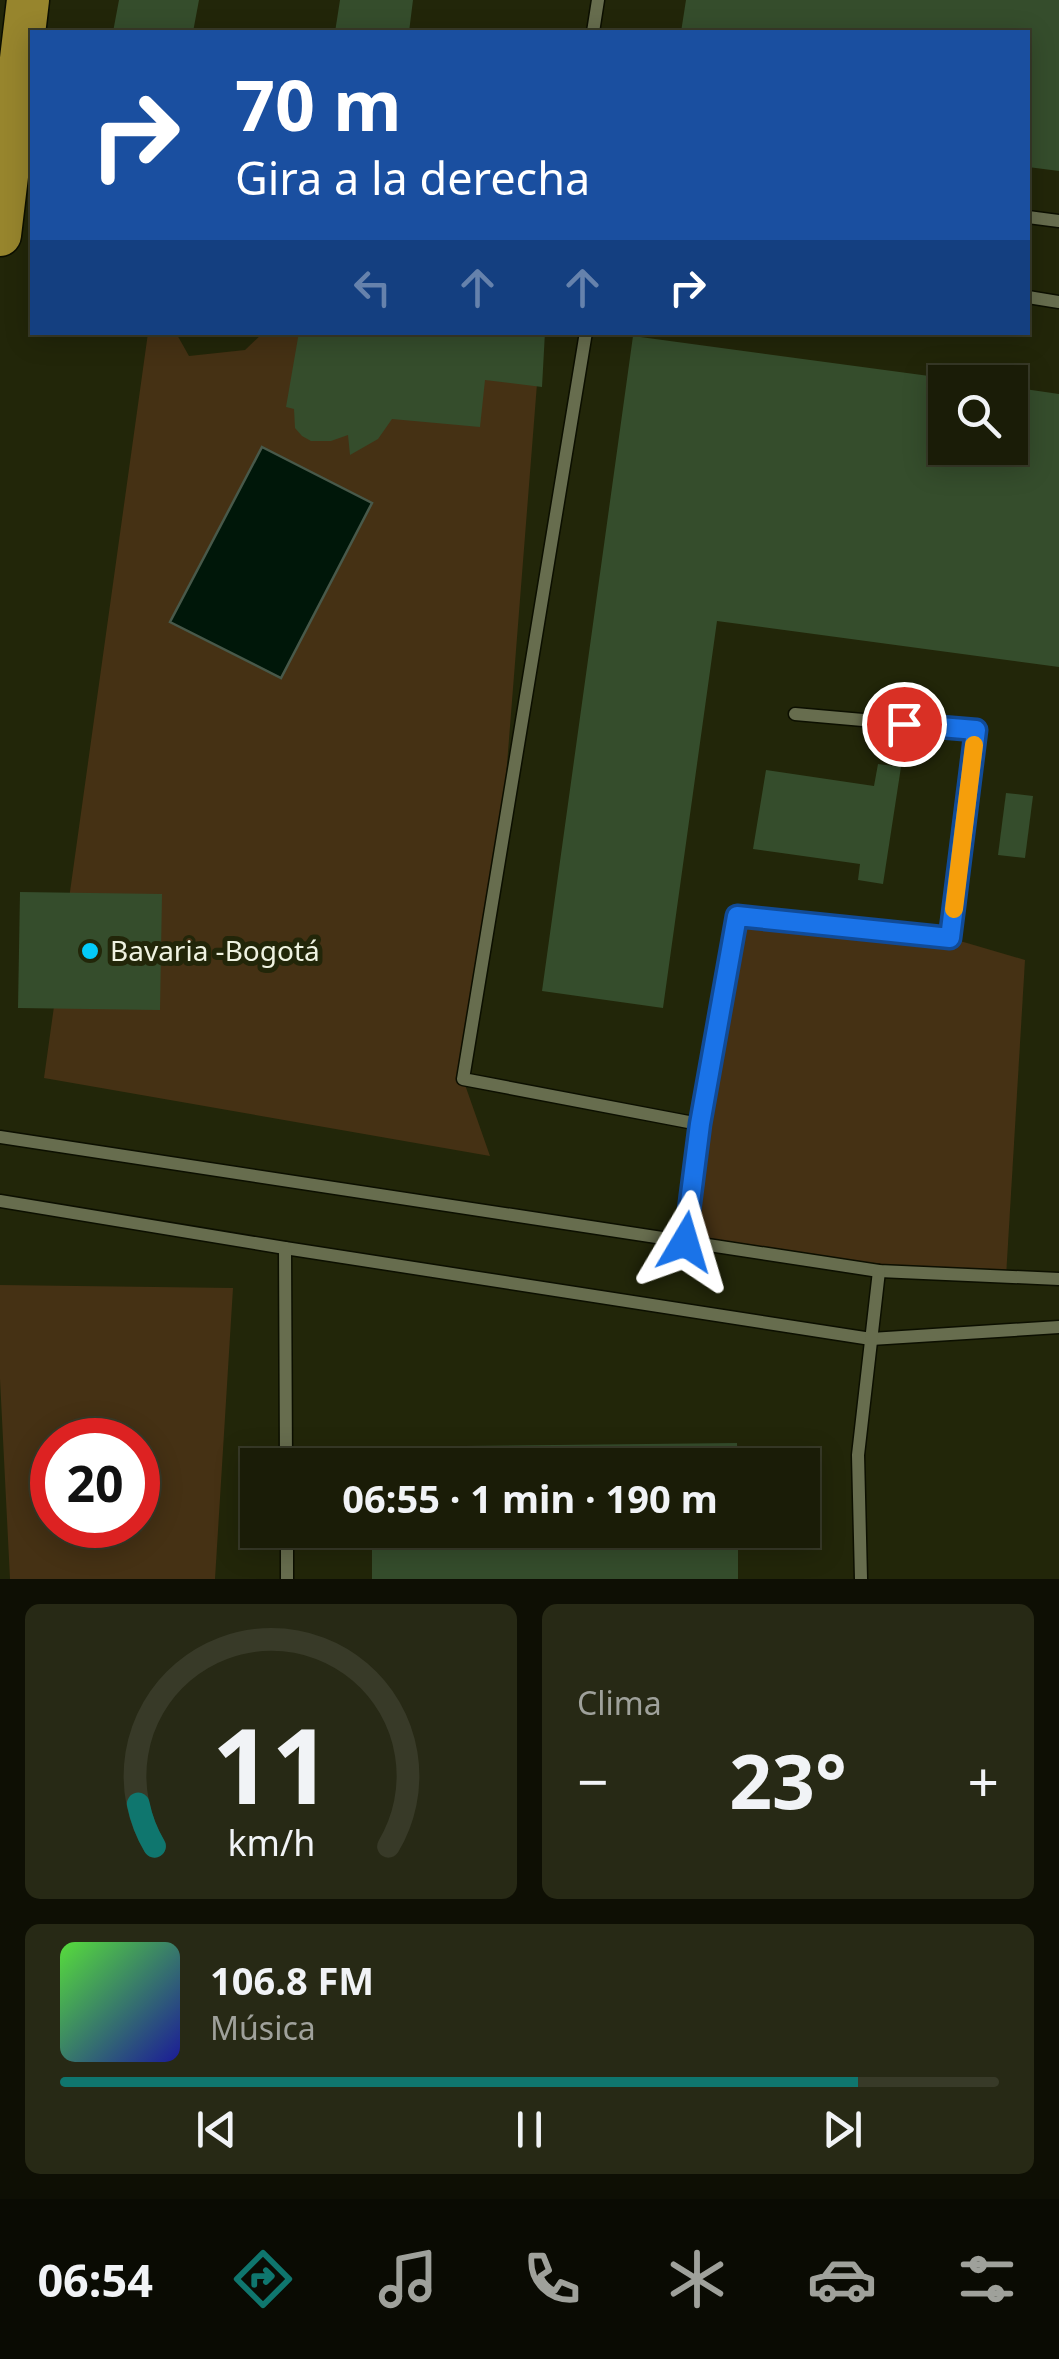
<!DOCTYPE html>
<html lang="es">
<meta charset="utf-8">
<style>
:root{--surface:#1a1c07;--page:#272915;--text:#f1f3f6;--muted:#9fa19b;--line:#383a28;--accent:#0f766e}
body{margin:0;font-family:"Noto Sans",sans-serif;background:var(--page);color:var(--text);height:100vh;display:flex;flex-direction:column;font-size:38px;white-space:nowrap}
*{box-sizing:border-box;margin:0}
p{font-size:32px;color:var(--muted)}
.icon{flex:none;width:55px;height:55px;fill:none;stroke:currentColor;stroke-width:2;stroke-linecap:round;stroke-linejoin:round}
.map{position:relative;height:1579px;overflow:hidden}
.drawer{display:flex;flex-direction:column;gap:25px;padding:25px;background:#0e0f04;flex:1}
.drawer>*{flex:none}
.guide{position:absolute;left:30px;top:30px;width:1000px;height:305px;border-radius:0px;box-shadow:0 5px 25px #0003,0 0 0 2px var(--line);background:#1a4fa0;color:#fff;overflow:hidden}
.tools{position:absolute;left:928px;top:365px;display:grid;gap:20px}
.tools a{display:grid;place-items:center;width:100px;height:100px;border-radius:0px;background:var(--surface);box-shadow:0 5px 25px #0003,0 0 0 2px var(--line);font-size:50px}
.speed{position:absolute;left:30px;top:1418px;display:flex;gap:20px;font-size:50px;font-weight:700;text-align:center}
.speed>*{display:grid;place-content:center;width:130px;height:130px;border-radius:50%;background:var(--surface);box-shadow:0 5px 25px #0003,0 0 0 2px var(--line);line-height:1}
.speed .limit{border:15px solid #d22;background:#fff;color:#111}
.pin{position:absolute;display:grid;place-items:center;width:85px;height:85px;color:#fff;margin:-42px;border:5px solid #fff;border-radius:50%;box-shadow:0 2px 10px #0007}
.me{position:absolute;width:110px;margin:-55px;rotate:7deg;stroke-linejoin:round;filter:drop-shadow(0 0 8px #0008)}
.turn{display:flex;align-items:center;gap:35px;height:210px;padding:0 40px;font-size:45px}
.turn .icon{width:130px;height:130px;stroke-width:2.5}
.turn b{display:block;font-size:70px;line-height:85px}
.lanes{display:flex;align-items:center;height:95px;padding:0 40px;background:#0003;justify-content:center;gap:50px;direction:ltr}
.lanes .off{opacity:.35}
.big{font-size:75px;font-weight:700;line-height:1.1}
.drawer .tile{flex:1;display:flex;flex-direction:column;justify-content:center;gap:15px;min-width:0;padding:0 35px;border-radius:15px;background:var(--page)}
.drawer .dial{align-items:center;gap:0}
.dial svg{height:260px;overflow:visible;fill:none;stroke:var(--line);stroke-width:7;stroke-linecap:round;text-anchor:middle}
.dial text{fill:var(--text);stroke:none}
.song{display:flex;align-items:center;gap:30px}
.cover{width:120px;height:120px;border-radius:15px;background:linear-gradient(135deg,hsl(110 70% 55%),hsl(240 70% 35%))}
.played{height:10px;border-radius:5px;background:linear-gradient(90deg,var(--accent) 85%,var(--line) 85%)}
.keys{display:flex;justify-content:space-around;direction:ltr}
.heat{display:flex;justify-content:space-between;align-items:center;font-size:55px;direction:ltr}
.drawer .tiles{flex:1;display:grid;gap:25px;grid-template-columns:1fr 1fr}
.tile:last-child{grid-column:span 2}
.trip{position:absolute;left:240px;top:1448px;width:580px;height:100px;border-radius:0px;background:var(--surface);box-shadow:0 5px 25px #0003,0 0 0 2px var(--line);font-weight:700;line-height:100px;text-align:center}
.menu{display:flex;height:160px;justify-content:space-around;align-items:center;background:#0a0b03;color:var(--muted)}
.menu .icon{width:70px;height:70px}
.menu .current{color:var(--accent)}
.menu b{font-size:45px;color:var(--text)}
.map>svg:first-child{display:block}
.green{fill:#453114;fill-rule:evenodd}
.water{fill:#001709;stroke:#48594a;stroke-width:2.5}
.building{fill:#354d2c}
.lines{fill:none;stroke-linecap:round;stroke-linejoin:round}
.service-casing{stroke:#0c0f00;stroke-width:15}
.trunk-casing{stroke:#0c0f00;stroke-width:45}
.service{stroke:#676d4e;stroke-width:12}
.trunk{stroke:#97852d;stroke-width:42}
.route-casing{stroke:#114b97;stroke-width:25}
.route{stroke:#1a73e8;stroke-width:18}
.slow{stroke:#f59e0b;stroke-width:18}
.poi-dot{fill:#04cbf9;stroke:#222609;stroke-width:4}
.labels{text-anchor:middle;stroke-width:10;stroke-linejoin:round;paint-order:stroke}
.poi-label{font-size:28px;fill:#eff2e1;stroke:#222609;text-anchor:start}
</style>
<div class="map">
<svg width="1059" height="1579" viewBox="0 0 1059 1579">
<rect width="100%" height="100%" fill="#222609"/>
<!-- green -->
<g class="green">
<polygon points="148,333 176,333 189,356 245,350 263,333 541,333 499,866 463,1079 490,1156 44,1078"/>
<polygon points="737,915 950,938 1025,960 1006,1277 879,1271 685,1242"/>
<path d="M 0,1285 L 233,1288 L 215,1579 L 10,1579 L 0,1379 ZM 52,1440 L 138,1440 L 138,1525 L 52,1525 Z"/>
</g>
<!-- water -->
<polygon class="water" points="262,447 372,503 281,678 170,622"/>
<!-- building -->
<g class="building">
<polygon points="119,0 199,0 193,32 113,32"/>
<polygon points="340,0 413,0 409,32 335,32"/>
<polygon points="686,0 1059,0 1059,171 1028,167 1028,32 681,32"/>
<polygon points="299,332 545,332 542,387 485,380 480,427 392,419 378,439 350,455 348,435 331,441 311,441 302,436 295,428 294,409 286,407"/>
<polygon points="633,336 959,380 959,382 945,382 945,448 1010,448 1010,387 1059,394 1059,667 717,621 663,1008 542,991"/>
<polygon points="878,764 901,767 883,884 858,880 860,864 753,849 766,770 874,786"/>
<polygon points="1006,793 1033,796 1025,858 998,855"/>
<polygon points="20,892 162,894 160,1010 18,1008"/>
<polygon points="737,1443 738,1465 371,1465 371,1447"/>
<rect x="372" y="1530" width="366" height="49"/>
</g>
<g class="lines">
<defs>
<g id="service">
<polyline points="593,32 598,0"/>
<polyline points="1028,217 1059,221"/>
<polyline points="1028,297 1059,302"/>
<polyline points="586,332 463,1079 699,1124"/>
<polyline points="0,1137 879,1271 1059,1279"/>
<polyline points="0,1201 285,1248 871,1339 1059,1327"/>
<polyline points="685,1242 699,1124 737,915 950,938 976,730 795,714"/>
<polyline points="285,1248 286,1465"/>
<polyline points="287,1530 287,1579"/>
<polyline points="861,1579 858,1455 879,1271"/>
</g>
<polyline id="trunk" points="0,235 28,0"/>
</defs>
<!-- service casing -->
<use href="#service" class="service-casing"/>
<!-- trunk casing -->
<use href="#trunk" class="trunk-casing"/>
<!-- service -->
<use href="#service" class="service"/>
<!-- trunk -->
<use href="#trunk" class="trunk"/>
</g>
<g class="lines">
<defs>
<polyline id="route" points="685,1242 700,1124 737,916 950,938 976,730 904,724"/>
</defs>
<!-- route casing -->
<use href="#route" class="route-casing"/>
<!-- route -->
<use href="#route" class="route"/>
<!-- slow -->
<polyline class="slow" points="954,909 974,745"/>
</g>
<!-- markers -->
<circle class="poi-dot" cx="90" cy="951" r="10"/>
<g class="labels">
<!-- poi labels -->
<g class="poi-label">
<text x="110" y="961">Bavaria -Bogotá</text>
</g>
</g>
</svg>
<div class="tools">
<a><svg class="icon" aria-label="search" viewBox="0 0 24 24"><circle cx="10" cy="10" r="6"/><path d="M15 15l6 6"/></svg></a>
</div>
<div class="speed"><div class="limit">20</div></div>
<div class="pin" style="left:904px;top:724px;background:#d93025"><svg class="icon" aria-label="arrive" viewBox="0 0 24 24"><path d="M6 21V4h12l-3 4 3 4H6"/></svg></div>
<svg class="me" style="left:685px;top:1242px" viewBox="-20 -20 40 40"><path d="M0-17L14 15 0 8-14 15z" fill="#1a73e8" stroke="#fff" stroke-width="4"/></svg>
<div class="trip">06:55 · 1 min · 190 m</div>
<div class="guide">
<div class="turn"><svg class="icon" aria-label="right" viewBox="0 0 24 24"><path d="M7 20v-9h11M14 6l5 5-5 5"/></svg><div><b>70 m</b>Gira a la derecha</div></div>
<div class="lanes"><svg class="icon off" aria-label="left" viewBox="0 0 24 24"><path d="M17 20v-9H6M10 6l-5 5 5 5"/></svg><svg class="icon off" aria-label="ahead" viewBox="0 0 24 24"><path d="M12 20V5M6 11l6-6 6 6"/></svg><svg class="icon off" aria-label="ahead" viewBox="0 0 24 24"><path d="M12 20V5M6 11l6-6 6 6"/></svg><svg class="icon" aria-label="right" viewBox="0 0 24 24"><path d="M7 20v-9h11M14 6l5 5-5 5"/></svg></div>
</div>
</div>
<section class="drawer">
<div class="tiles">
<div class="tile dial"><svg viewBox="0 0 100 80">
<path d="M14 69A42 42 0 1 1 86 69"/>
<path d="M14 69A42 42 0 0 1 9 56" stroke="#0f766e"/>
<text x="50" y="56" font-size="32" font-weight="700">11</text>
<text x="50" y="72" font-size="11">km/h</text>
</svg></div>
<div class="tile"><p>Clima</p>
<div class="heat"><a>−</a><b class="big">23°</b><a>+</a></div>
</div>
<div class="tile">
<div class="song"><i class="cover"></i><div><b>106.8 FM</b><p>Música</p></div></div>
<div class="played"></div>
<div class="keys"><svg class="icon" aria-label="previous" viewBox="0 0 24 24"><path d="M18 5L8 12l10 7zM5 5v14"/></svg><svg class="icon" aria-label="pause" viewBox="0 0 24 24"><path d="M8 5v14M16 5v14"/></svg><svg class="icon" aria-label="next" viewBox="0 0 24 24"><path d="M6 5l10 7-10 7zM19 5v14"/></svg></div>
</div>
</div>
</section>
<nav class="menu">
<b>06:54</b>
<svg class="icon current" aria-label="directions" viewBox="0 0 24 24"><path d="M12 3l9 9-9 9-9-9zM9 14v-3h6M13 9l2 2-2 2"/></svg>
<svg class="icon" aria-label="music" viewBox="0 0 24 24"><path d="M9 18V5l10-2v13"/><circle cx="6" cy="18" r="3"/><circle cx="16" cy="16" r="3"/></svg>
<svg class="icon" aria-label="phone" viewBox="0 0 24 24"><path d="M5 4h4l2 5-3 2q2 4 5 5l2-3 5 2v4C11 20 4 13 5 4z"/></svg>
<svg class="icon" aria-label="climate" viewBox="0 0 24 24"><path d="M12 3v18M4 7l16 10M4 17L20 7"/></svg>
<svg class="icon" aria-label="car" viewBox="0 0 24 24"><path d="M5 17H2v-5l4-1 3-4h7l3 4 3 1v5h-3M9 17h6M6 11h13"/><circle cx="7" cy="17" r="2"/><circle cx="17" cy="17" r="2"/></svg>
<svg class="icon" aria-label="filters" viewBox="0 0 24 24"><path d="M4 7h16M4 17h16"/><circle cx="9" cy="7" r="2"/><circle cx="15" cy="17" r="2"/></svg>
</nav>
